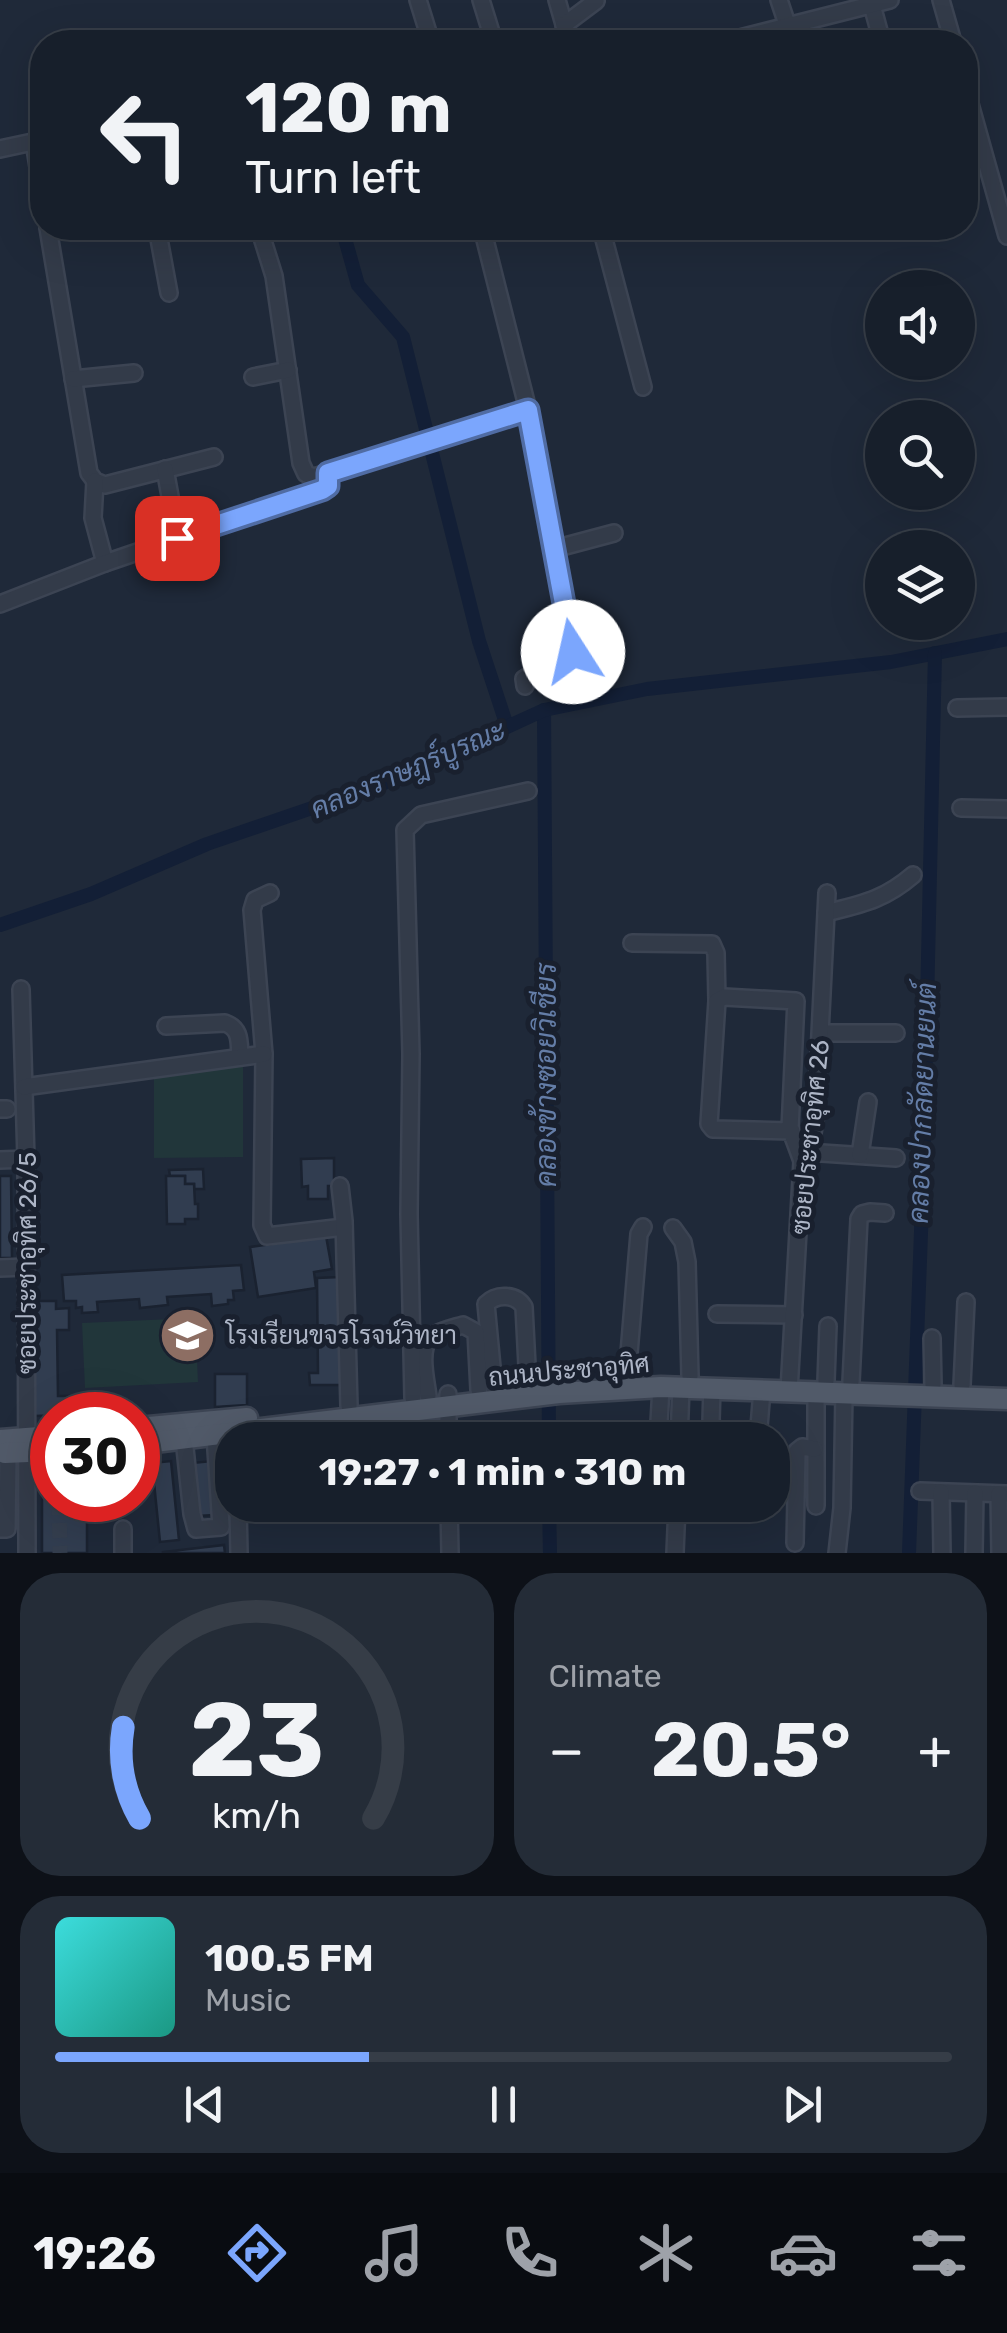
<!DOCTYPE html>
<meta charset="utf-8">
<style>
:root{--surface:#171f2b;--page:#242c37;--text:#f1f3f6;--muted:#9ea2a9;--line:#363d47;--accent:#7ba6fd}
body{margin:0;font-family:Rubik,Sarabun,sans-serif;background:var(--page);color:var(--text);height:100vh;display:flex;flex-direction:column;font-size:38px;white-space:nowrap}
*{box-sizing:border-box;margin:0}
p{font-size:32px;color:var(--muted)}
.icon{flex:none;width:55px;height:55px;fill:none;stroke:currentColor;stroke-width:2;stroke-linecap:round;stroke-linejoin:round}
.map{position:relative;height:1553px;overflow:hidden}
.sheet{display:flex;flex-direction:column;gap:20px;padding:20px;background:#0d1118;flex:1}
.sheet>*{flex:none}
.guide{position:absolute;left:30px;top:30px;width:948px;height:210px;border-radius:40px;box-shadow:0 10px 40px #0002,0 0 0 2px var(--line);background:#171f2b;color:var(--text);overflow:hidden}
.controls{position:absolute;left:865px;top:270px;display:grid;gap:20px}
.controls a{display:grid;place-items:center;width:110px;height:110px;border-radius:50%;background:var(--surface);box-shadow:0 10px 40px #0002,0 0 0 2px var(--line);font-size:50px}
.speed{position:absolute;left:30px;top:1392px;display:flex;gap:20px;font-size:50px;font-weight:700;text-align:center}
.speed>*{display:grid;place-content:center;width:130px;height:130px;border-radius:50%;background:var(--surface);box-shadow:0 10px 40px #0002,0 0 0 2px var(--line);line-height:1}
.speed .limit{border:15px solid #d22;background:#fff;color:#111}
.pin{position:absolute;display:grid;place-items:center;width:85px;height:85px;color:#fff;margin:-42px;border-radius:20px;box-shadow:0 5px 15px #0006}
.me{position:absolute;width:110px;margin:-55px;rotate:350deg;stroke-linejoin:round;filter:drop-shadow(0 0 8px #0008)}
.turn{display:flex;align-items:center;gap:35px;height:210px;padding:0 50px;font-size:45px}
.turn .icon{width:130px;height:130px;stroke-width:2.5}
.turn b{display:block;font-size:70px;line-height:85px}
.big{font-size:75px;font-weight:700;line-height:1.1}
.sheet .card{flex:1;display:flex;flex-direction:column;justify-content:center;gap:15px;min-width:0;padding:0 35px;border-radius:40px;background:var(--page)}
.sheet .dial{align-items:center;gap:0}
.dial svg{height:260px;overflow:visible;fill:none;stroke:var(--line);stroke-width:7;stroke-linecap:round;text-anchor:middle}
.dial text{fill:var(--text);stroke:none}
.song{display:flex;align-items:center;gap:30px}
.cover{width:120px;height:120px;border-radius:15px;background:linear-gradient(135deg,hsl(180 70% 55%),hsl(170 70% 35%))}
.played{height:10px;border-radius:5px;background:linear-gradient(90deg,var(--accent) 35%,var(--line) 35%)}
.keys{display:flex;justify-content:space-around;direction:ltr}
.heat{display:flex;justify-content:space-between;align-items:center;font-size:55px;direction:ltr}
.sheet .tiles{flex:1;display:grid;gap:20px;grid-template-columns:1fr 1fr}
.card:last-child{grid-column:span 2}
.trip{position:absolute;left:215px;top:1422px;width:575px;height:100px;border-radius:40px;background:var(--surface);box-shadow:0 10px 40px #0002,0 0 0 2px var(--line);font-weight:700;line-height:100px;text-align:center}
.dock{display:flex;height:160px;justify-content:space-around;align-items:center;background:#090c11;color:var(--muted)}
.dock .icon{width:70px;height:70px}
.dock .selected{color:var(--accent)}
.dock b{font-size:45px;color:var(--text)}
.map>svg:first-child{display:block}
.green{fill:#21363a}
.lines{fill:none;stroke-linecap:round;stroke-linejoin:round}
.canal{stroke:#131f36;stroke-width:14}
.building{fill:#313d50;stroke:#1a2230;stroke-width:2.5}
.minor-tunnel{stroke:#343e4e;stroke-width:15;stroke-dasharray:15 8;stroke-linecap:butt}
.minor-casing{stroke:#3c4453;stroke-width:20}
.major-casing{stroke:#3c4453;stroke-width:25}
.minor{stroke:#333b49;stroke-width:15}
.major{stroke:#515a69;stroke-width:20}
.route-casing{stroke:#506ca4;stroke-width:25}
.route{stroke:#7ba6fd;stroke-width:18}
.labels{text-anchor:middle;stroke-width:10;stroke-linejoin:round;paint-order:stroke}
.street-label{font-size:25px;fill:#adb5c6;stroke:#19202e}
.poi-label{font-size:25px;fill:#adb5c6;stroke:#19202e;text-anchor:start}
.water-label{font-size:28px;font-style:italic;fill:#647da7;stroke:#19202e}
</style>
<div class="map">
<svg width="1007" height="1553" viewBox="0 0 1007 1553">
<rect width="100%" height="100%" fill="#1f2939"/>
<!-- green -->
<g class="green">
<polygon points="243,1062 243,1157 154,1158 154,1076"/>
<polygon points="195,1318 198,1382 85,1388 82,1323"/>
</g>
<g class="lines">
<!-- canal -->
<g class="canal">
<polyline points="342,228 358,285 403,337 479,641 507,726"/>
<polyline points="544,710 549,1440"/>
<polyline points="0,925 91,894 207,844 382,784 544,710 647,689 891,662 1007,639"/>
<polyline points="549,1505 550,1553"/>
<polyline points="909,1553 923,1179 935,653"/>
</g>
</g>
<!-- building -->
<g class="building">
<polygon points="334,1158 334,1186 328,1186 328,1199 308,1199 308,1186 302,1187 301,1159"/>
<polygon points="203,1169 204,1189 194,1189 194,1184 185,1184 185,1176 170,1176 169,1170"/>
<polygon points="0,1176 11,1176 12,1258 0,1258"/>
<polygon points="166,1176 185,1176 185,1184 194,1184 195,1204 198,1204 198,1219 185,1219 185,1224 167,1224"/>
<polygon points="326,1236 332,1269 314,1272 316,1288 258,1297 250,1247"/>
<polygon points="241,1265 244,1290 233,1291 234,1300 228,1300 228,1304 212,1306 211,1294 167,1297 168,1305 140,1308 139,1299 97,1302 98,1312 82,1313 82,1307 76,1308 76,1301 64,1301 62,1275"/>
<polygon points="340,1277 341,1385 310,1385 309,1373 318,1373 317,1278"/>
<polygon points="35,1301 56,1301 56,1309 69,1308 69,1330 57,1330 58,1396 69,1396 68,1415 34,1416"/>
<polygon points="215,1374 247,1374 247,1405 215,1407"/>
<polygon points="171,1461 179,1540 160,1542 152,1463"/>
<polygon points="212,1461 216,1515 196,1516 192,1463"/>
<polygon points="42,1470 52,1470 52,1500 87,1500 87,1553 42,1553"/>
<polygon points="224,1545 225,1553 163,1553 163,1552"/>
</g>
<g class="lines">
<!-- minor-tunnel -->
<polyline class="minor-tunnel" points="59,1500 60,1553"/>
<defs>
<g id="minor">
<polyline points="418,0 431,42"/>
<polyline points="481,0 494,42"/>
<polyline points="557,0 569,42"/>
<polyline points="779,0 788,27"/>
<polyline points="941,0 953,42"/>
<polyline points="872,5 882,42"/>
<polyline points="564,25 596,1"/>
<polyline points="724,42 890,0"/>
<polyline points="965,86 1007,236"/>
<polyline points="34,142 42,192"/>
<polyline points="0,149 42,140"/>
<polyline points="48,228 89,473 95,481 105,485 214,457"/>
<polyline points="157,228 169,293"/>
<polyline points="259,228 274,276 301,463 306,474 314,477 528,410"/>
<path d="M 482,228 L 528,410 L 573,653 L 573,664 L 566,671 C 550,671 538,669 524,679 L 525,686"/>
<polyline points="601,228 643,387"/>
<polyline points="253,377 288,370"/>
<polyline points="73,379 134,373"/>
<polyline points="165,469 174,518"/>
<polyline points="95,481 93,518 105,563"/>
<polyline points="554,549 614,533"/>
<polyline points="0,604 105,563 322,489 328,486 328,473"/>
<polyline points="957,708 1007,707"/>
<polyline points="961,808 1007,809"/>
<polyline points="270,893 255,900 252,910 264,1054 262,1225 267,1236 344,1227"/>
<path d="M 826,913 C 862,904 884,900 913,875"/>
<polyline points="632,943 712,944 716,953 717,1001"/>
<polyline points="21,989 26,1159 27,1553"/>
<path d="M 166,1026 L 225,1023 C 241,1029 239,1041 240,1057"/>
<polyline points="821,1033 896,1033"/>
<polyline points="24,1087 264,1054"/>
<polyline points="0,1109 7,1109"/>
<path d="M 792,1131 L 713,1129 L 709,1124 L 717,1001 L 724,997 L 796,1001 L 790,1129 C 794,1139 798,1150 802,1161"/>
<polyline points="807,1152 896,1158"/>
<polyline points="860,1155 868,1102"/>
<polyline points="0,1160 26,1159"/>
<polyline points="340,1186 344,1221 349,1406"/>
<polyline points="673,1228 683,1242 687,1262 690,1376"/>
<polyline points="0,1268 26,1267"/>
<polyline points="717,1314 794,1315"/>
<polyline points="932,1338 933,1385"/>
<polyline points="627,1377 639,1234 643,1227"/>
<polyline points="826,1381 828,1326"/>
<polyline points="851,1382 859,1219 862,1214 870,1212 885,1213"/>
<polyline points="962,1385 966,1302"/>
<polyline points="712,1387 711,1421 716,1433 752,1436 759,1427 762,1390"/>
<path d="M 494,1388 L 486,1304 C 497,1293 516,1294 524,1307 L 528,1385"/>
<polyline points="789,1391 802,1161 813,1133 816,1114 827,893"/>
<polyline points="816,1391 816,1506"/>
<polyline points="448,1394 448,1440"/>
<path d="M 428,1396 C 426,1380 418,1349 431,1337 C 439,1331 453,1328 463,1325 L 476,1332 L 479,1390"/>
<polyline points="413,1398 409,1214 411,1054 405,830 421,815 528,791"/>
<polyline points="387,1414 392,1440"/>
<polyline points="184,1439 192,1514 196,1529 221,1527 215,1435"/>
<polyline points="658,1440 661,1387"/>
<polyline points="679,1440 681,1387"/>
<polyline points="920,1491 1007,1494"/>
<polyline points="941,1492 942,1553"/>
<polyline points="999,1494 1000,1553"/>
<polyline points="238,1505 239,1553"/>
<polyline points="449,1505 450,1553"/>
<polyline points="0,1529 7,1529 8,1453"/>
<polyline points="123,1529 123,1553"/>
<polyline points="795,1543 797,1451 802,1447 815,1449"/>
<polyline points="675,1553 677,1505"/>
<polyline points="837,1553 842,1508 844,1393"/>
<polyline points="974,1553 975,1493"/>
</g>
<g id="major">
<polyline points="138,1428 247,1418"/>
<polyline points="0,1440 52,1436"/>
<polyline points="138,1444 559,1393 661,1387 1007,1399"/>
<polyline points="5,1453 52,1451"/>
</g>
</defs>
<!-- minor casing -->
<use href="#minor" class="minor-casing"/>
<!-- major casing -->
<use href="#major" class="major-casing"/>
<!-- minor -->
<use href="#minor" class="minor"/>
<!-- major -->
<use href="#major" class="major"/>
</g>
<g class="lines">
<defs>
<polyline id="route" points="177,538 322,490 328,486 328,473 528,410 573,652"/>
</defs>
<!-- route casing -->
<use href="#route" class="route-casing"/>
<!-- route -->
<use href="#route" class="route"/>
</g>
<!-- icons -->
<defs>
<symbol id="school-disc" viewBox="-11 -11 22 22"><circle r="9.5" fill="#8d6e63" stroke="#19202e"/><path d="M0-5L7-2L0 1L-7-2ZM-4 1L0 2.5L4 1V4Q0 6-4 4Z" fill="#fff"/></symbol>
</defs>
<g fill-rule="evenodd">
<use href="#school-disc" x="156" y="1304" width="63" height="63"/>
</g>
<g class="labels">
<!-- street labels -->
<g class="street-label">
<text transform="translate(810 1137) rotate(-84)" y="9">ซอยประชาอุทิศ 26</text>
<text transform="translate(27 1263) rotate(-90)" y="9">ซอยประชาอุทิศ 26/5</text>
<text transform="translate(569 1370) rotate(-5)" y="9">ถนนประชาอุทิศ</text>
</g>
<!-- poi labels -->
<g class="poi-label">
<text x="226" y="1344">โรงเรียนขจรโรจน์วิทยา</text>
</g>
<!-- water labels -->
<g class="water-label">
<text transform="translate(408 769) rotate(-23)" y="10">คลองราษฎร์บูรณะ</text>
<text transform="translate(546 1075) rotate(-90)" y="10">คลองข้างซอยวิเชียร</text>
<text transform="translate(922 1103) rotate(-88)" y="10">คลองปากลัดยานยนต์</text>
</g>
</g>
</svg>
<div class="controls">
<a><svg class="icon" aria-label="sound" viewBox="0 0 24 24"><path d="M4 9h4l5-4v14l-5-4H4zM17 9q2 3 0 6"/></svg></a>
<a><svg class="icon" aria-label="search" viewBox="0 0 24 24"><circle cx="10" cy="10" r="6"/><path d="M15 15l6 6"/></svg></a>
<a><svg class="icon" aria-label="layers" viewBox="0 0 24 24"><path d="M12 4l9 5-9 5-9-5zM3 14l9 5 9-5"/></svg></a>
</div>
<div class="speed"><div class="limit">30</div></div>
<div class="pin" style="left:177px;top:538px;background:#d93025"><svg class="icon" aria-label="arrive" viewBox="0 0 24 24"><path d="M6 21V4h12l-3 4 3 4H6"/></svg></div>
<svg class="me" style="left:573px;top:652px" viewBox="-20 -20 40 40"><circle r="19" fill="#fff"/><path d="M0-13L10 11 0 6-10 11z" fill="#7ba6fd"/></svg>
<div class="trip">19:27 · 1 min · 310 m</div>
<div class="guide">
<div class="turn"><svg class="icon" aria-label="left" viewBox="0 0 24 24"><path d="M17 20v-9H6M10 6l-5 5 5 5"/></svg><div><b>120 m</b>Turn left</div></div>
</div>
</div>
<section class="sheet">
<div class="tiles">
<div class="card dial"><svg viewBox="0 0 100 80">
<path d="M14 69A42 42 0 1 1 86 69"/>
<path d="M14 69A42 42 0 0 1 9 41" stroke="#7ba6fd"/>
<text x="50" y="56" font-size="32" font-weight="700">23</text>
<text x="50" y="72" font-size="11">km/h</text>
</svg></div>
<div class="card"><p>Climate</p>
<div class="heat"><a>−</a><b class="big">20.5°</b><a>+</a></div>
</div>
<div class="card">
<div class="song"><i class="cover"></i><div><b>100.5 FM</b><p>Music</p></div></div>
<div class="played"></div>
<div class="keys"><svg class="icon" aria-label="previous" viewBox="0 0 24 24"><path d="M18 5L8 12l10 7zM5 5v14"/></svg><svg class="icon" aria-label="pause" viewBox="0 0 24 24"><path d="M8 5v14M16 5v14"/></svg><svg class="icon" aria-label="next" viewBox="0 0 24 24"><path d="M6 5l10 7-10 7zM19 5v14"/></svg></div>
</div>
</div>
</section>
<nav class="dock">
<b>19:26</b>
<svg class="icon selected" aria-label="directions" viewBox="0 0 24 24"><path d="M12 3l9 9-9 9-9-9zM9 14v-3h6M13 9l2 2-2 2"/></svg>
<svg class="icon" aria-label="music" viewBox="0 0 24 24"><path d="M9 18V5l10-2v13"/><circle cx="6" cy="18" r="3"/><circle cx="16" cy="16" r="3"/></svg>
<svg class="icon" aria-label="phone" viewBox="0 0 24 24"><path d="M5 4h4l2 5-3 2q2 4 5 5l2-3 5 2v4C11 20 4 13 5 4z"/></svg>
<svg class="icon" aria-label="climate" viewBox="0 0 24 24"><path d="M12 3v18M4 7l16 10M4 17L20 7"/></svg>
<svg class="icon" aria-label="car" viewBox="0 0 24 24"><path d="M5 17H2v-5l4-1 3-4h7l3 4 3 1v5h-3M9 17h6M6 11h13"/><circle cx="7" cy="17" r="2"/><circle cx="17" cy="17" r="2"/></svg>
<svg class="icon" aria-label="filters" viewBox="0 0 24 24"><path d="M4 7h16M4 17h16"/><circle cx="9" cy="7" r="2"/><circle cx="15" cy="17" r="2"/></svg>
</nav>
